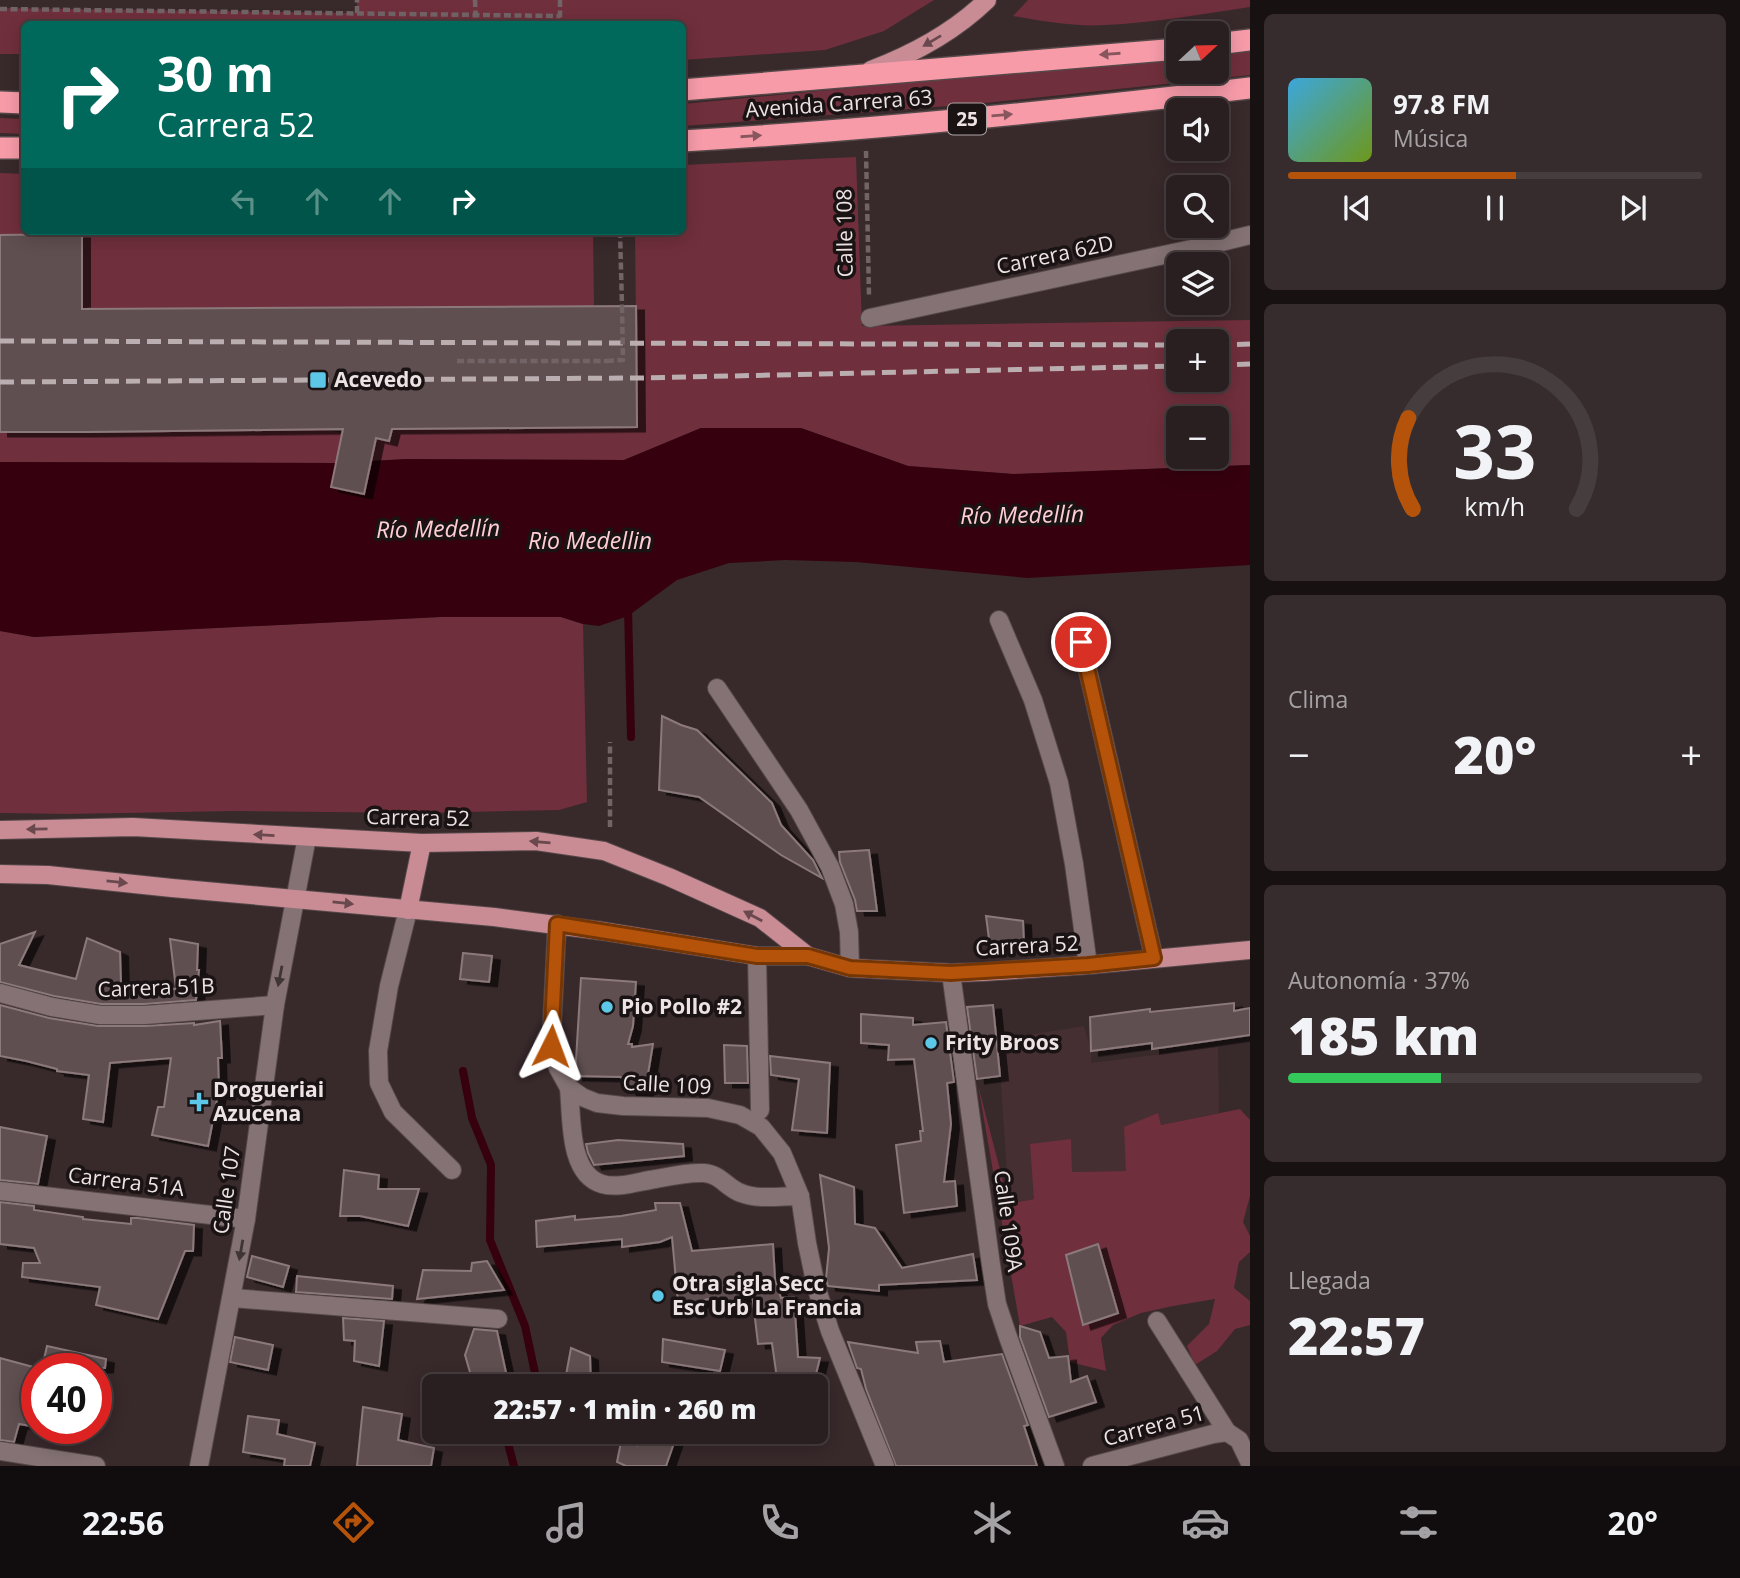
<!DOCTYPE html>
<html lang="es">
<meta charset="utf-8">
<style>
:root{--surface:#2a1f20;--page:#362c2d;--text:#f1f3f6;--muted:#a5a2a5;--line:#463d3e;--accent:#b45309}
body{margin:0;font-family:"Open Sans",sans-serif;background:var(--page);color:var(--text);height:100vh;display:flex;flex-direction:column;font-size:26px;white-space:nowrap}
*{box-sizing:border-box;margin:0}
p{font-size:23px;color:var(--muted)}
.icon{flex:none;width:38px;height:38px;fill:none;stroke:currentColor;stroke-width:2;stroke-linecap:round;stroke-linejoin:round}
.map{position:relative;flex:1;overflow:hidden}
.sheet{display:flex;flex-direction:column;gap:14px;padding:14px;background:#171112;width:490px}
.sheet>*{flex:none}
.guide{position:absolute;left:21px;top:21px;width:665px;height:214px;border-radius:10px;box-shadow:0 4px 18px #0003,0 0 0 2px var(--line);background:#00695c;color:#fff;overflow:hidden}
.needle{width:46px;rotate:68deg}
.tools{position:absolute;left:1166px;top:21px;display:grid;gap:14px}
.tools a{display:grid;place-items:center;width:63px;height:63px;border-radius:10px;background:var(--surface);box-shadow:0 4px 18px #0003,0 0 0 2px var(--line);font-size:35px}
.speed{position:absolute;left:21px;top:1353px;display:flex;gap:14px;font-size:35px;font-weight:700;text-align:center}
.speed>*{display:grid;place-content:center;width:91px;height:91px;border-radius:50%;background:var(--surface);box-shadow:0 4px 18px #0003,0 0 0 2px var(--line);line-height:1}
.speed .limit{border:10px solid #d22;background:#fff;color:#111}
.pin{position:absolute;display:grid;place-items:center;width:60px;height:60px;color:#fff;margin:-30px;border:4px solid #fff;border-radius:50%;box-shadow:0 2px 7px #0007}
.me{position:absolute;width:77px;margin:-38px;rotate:3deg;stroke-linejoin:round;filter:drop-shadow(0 0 5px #0008)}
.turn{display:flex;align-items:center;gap:24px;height:147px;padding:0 21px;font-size:32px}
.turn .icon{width:91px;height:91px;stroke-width:2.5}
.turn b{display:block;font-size:49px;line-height:60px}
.lanes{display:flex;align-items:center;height:66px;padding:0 21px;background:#0003;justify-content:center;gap:35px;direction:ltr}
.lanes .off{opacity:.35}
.big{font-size:52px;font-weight:800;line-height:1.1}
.sheet .tile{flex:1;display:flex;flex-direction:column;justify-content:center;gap:10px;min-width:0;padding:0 24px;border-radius:10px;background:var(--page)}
.sheet .dial{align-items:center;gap:0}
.dial svg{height:182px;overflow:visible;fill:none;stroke:var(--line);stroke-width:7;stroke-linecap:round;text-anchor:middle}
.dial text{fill:var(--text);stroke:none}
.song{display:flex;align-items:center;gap:21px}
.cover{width:84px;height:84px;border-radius:10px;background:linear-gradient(135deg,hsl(200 70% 55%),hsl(80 70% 35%))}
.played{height:7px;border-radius:4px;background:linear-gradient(90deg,var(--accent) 55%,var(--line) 55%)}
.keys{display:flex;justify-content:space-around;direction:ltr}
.heat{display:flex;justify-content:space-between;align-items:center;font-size:38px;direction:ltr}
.charge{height:10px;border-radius:5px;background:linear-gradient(90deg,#34c759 37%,var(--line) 0)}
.trip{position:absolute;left:422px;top:1374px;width:406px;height:70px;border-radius:10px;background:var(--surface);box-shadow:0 4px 18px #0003,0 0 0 2px var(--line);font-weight:800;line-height:70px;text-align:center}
.tab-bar{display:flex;height:112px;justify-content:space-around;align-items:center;background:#110c0d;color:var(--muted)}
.tab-bar .icon{width:49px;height:49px}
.tab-bar .selected{color:var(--accent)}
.tab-bar b{font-size:32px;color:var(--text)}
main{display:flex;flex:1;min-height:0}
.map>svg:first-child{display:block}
.built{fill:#462f33}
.green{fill:#702f3c;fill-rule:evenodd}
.water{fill:#36000f}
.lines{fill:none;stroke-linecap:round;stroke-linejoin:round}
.stream{stroke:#36000f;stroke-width:8}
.building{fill:#614f51;stroke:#8b797b;stroke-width:2;filter:url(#shadow)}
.minor-casing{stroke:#554849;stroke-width:20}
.major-casing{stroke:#554849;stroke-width:20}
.highway-casing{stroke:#554849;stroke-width:24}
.path{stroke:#726466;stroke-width:4.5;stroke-dasharray:7 3.5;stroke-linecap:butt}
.minor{stroke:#847274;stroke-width:18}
.major{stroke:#c98b94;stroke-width:18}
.highway{stroke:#f79ba9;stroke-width:21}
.rail{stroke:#bbaeb0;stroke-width:5;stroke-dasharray:14 7;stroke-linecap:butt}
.path-bridge{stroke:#726466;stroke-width:4.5;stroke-dasharray:7 3.5;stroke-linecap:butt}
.oneway{fill:#69494e}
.oneway2{fill:#88575e}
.oneway3{fill:#3f3436}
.route-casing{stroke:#753606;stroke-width:18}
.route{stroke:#b45309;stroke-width:12}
.poi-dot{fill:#5cc7e7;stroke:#1a1314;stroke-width:2.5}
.labels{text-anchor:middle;stroke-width:7;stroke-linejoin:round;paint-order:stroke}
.shield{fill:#1a1314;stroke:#aea5a6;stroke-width:2}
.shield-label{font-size:19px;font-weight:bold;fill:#eee3e4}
.street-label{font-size:21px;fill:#eee3e4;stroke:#1a1314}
.poi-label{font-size:21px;font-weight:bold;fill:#eee3e4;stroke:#1a1314;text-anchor:start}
.water-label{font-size:23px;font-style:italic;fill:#ffced4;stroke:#1a1314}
</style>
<main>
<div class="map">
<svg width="1250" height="1466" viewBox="0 0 1250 1466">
<defs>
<filter id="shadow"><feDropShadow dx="8" dy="4.5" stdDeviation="0" flood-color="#0009"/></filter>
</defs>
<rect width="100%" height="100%" fill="#38292b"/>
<!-- built -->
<polygon class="built" points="1084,1026 1091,1051 1091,1063 1218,1047 1219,1113 1161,1125 1158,1114 1127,1171 1072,1172 1034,1199 1009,1204 998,1040"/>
<!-- green -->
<g class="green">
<polygon points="357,0 934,0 884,31 825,50 683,60 682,24 24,24 24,54 0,54 0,8 357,13"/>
<path d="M 1028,0 L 1250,0 L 1250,7 C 1202,14 1153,23 1105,25 C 1076,27 1042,21 1013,16 Z"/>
<polygon points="1250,47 1250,75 975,104 683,126 683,104 1102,64 1178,56 1178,72 1216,72 1216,51"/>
<polygon points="0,118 24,119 24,134 0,133"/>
<path d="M 856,157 L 862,326 L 1250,320 L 1250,465 L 1013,474 L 908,466 L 801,428 L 701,428 L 624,460 L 407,459 L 371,461 L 376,438 L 389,441 L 392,429 L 637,427 L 635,231 L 682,231 L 683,165 ZM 1178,341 L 1216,341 L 1216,380 L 1178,380 ZM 1178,418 L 1216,418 L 1216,457 L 1178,457 Z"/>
<polygon points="0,173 24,174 24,231 593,231 594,307 82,309 82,234 0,235"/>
<polygon points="0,429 323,429 342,433 336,463 0,462"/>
<polygon points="440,617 561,617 583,624 587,802 559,810 422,813 235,811 67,814 0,813 0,631 34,637"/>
<polygon points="978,1085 1009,1204 1034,1199 1030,1144 1071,1139 1072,1172 1126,1171 1124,1127 1158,1113 1161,1125 1240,1109 1250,1120 1250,1196 1243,1222 1250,1236 1250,1252 1239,1262 1234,1288 1250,1301 1250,1325 1235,1329 1217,1351 1195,1365 1187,1346 1209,1324 1215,1299 1173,1306 1141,1313 1113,1325 1101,1338 1106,1371 1070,1362 1066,1332 1052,1317 1020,1326"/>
</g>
<!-- water -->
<polygon class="water" points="701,428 801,428 908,466 1013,474 1250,465 1250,565 1028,578 856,562 785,560 729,563 677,580 628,616 599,626 583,624 561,617 440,617 34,637 0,631 0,462 336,463 331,487 364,494 371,461 407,459 624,460"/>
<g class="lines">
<!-- stream -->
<g class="stream">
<polyline points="628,607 631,737"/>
<polyline points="463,1071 472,1118 491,1165 490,1240 525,1326 535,1373 529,1386"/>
<polyline points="508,1432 506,1436 514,1466"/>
</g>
</g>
<!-- building -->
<g class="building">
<polygon points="82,234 82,309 636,306 637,427 392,429 389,441 376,438 364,494 331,487 343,429 88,432 0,432 0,235"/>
<polygon points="662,716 681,725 697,730 772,803 781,825 813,860 822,878 781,855 699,797 659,790"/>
<polygon points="869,850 877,911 857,911 855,900 840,862 839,852"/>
<polygon points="986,916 1023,921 1024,943 990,947"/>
<polygon points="35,932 19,965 76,979 87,938 120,952 121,983 176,989 170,939 198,944 197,970 199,970 196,1000 145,1004 101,1004 54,996 0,982 0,944"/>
<polygon points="463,953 492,956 489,982 460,979"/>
<polygon points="581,978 636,982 633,1026 628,1044 632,1044 632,1047 653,1044 645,1092 629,1091 621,1077 575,1076"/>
<polygon points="1234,1003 1234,1011 1250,1008 1250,1035 1152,1049 1152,1043 1091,1051 1090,1017 1150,1009 1150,1012"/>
<polygon points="0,1005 49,1018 98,1026 145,1026 194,1023 194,1025 220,1021 222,1058 218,1058 219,1089 208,1146 152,1135 158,1107 164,1107 171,1058 110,1063 103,1122 83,1119 89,1075 57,1071 57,1069 26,1061 0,1056"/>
<polygon points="993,1005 1000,1076 977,1079 967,1007"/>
<polygon points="861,1014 913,1018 913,1025 946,1022 954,1082 947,1083 951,1124 944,1182 955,1181 957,1206 904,1213 896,1145 921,1141 920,1131 923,1131 914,1059 888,1060 889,1045 861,1043"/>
<polygon points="724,1045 747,1046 748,1083 725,1083"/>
<polygon points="770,1056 830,1063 827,1133 792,1130 799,1079 771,1075"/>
<polygon points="0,1127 47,1136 38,1184 0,1180"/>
<polygon points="618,1140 683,1144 684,1156 594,1165 588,1153 586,1144"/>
<polygon points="344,1170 379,1175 378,1189 419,1189 408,1226 360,1216 340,1216"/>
<polygon points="820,1175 854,1187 855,1224 875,1228 902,1268 973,1254 977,1280 879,1285 879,1291 828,1286 826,1279 829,1248"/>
<polygon points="0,1202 34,1206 34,1210 83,1217 83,1219 131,1224 131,1218 138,1218 194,1225 193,1251 185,1251 158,1319 96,1305 100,1287 22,1277 23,1263 40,1263 34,1248 0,1244"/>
<polygon points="655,1203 680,1203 692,1251 773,1244 775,1279 781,1298 794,1297 798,1357 820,1358 813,1386 778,1386 772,1343 758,1344 752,1293 728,1304 707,1299 679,1313 672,1237 660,1242 622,1247 622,1239 537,1247 536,1221 575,1216 575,1220 621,1216 656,1210"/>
<polygon points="1098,1244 1118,1313 1083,1325 1066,1255"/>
<polygon points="252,1256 289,1266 283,1287 247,1277"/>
<polygon points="487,1261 504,1290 417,1299 423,1270 471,1271 472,1263"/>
<polygon points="297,1276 393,1286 392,1299 296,1292"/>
<polygon points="343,1318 384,1321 379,1366 354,1361 355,1341 344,1340"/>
<polygon points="1020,1326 1040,1332 1049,1358 1068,1356 1071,1382 1087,1376 1096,1402 1049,1417 1020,1337"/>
<polygon points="474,1329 497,1331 508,1382 474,1386 465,1355"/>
<polygon points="235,1337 273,1345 268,1370 230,1362"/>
<polygon points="663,1339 725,1350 720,1371 662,1362"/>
<polygon points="940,1341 944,1362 1002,1354 1028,1425 1024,1426 1037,1466 896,1466 866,1389 861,1369 857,1368 848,1342 918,1353 916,1342"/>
<polygon points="47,1346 106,1359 105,1368 42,1368"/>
<polygon points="571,1348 590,1356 591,1386 564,1386"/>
<polygon points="0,1358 37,1368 37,1427 19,1424 14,1442 0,1440"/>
<polygon points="363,1407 402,1414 398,1440 434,1448 431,1466 357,1466"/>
<polygon points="248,1416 279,1420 277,1434 315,1443 310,1466 284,1466 285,1459 243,1452"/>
<polygon points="623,1432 633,1432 637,1444 640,1433 675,1440 666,1466 626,1466 617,1462"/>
</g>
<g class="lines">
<defs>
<g id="minor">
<polyline points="870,318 1201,247 1250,235"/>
<polyline points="999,620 1033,700 1059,783 1074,864 1088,965"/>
<polyline points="1081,641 1154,958"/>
<polyline points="717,688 799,810 830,867 844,904 849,932 850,968"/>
<polyline points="408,910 389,986 378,1051 379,1083 393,1112 452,1170"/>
<polyline points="557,924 551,1046 558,1068 569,1088 582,1097 597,1103 623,1106 708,1108 740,1115 761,1127 782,1153 800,1196 807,1243 816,1286 830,1331 885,1466"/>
<polyline points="757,956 760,1110"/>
<polyline points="951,973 991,1265 997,1304 1008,1337 1055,1466"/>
<polyline points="0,993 52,1007 100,1015 145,1015 275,1005"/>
<path d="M 569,1088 C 572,1117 568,1174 602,1184 C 618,1189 640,1181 656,1179 C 671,1176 688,1172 704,1173 C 720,1174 727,1188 741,1193 C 758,1200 782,1196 800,1196"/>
<polyline points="0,1191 246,1219"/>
<polyline points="232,1298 498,1319"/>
<polyline points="1157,1321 1227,1432 1239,1440 1250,1463"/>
<polyline points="0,1451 96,1466"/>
<polyline points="199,1466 246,1219 275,1005 307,837"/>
<polyline points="1092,1466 1213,1434 1227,1432"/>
</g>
<g id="major">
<path d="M 871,70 C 913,54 954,32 987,0"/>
<polyline points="0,830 133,827 422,843 536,841 604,851 669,877 760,918 808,956"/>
<polyline points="0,874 48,875 172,888 494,917 602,931 757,956 808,956 850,968 951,973 982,972 1088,965 1250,950"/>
<polyline points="408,910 422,843"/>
</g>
<g id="highway">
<polyline points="1216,44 1250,40"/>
<polyline points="682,90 1178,49"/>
<polyline points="0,102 24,103"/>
<path d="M 682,141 C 872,130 1061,111 1250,88"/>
<polyline points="0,148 24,148"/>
</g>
</defs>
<!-- minor casing -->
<use href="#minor" class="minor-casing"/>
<!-- major casing -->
<use href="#major" class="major-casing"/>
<!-- highway casing -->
<use href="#highway" class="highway-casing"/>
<!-- path -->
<g class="path">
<polyline points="475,0 476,24"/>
<polyline points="560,0 560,24"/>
<polyline points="0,9 560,16"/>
<polyline points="357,13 357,0"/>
<polyline points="866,151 869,296"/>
<polyline points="620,231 622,306"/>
<polyline points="457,361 607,361"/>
<polyline points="610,827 610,742"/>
</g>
<!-- minor -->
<use href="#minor" class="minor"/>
<!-- major -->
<use href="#major" class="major"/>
<!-- highway -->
<use href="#highway" class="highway"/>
<!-- rail -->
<g class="rail">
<polyline points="0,341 1178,345"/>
<polyline points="1216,345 1250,344"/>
<polyline points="1216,365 1250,364"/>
<polyline points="0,382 640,378 1178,366"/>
</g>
<!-- path-bridge -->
<polyline class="path-bridge" points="607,361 623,360 622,306"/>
</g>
<!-- one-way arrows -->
<defs><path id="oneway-solid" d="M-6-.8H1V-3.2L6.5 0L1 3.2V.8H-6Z" transform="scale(1.75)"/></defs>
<g class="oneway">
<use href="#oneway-solid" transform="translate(932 41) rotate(149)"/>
<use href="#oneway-solid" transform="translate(37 829) rotate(179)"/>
<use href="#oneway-solid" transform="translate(264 835) rotate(-177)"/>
<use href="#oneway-solid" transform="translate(540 842) rotate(-175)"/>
<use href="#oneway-solid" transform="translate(117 882) rotate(6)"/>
<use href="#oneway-solid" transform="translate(343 903) rotate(6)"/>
<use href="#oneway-solid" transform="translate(753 916) rotate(-152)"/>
</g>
<g class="oneway2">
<use href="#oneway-solid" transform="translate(1110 54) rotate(176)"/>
<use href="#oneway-solid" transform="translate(1002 115) rotate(-5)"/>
<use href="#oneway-solid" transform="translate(751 136) rotate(-4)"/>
</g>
<g class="oneway3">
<use href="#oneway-solid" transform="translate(280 976) rotate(101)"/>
<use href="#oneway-solid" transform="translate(241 1250) rotate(100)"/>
</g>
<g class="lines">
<defs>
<polyline id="route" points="551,1046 557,924 757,956 808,956 850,968 951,973 1088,965 1154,958 1081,642"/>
</defs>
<!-- route casing -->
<use href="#route" class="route-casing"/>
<!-- route -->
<use href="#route" class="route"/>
</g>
<!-- markers -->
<g class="poi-dot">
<rect x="309" y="371" width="18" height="18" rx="3.5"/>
<circle cx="607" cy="1007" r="7"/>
<circle cx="931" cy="1043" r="7"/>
<path d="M195.5 1091.5h7v7h7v7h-7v7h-7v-7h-7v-7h7z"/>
<circle cx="658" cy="1296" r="7"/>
</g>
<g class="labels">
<!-- shield labels -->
<rect class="shield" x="948" y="103.5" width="38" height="31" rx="5"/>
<g class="shield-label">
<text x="967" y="126">25</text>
</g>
<!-- street labels -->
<g class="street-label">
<text transform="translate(839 104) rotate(-4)" y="7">Avenida Carrera 63</text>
<text transform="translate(845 233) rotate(-91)" y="7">Calle 108</text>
<text transform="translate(1055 255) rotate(-12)" y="7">Carrera 62D</text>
<text transform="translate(418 818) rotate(1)" y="7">Carrera 52</text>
<text transform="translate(1027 946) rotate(-3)" y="7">Carrera 52</text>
<text transform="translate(156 988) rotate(-2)" y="7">Carrera 51B</text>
<text transform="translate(667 1085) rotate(3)" y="7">Calle 109</text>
<text transform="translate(126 1182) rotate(7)" y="7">Carrera 51A</text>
<text transform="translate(227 1190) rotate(-82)" y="7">Calle 107</text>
<text transform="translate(1008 1221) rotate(82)" y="7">Calle 109A</text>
<text transform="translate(1154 1426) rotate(-15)" y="7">Carrera 51</text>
</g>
<!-- poi labels -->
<g class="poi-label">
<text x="334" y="387">Acevedo</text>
<text x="621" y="1014">Pio Pollo #2</text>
<text x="945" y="1050">Frity Broos</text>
<text x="213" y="1097">Drogueriai<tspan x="213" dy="24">Azucena</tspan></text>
<text x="672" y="1291">Otra sigla Secc<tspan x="672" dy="24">Esc Urb La Francia</tspan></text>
</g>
<!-- water labels -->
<g class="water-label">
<text transform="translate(1022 515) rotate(-1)" y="8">Río Medellín</text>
<text transform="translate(438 529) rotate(-1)" y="8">Río Medellín</text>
<text x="590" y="549">Rio Medellin</text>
</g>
</g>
</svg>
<div class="tools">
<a><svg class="needle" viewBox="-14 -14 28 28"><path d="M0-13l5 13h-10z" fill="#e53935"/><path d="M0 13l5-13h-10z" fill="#a5a2a5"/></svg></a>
<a><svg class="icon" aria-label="sound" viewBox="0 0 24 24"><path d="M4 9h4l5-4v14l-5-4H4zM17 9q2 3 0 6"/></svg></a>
<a><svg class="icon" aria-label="search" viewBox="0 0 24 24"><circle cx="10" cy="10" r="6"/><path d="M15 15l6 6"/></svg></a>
<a><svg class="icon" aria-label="layers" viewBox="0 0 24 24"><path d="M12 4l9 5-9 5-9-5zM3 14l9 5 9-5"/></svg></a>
<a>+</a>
<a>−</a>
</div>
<div class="speed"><div class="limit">40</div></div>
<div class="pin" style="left:1081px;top:642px;background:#d93025"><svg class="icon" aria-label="arrive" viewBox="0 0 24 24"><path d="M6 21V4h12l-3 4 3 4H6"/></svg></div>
<svg class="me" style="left:551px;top:1046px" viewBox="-20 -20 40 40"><path d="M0-17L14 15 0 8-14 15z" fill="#b45309" stroke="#fff" stroke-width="4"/></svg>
<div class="trip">22:57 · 1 min · 260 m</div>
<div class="guide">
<div class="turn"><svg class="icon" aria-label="right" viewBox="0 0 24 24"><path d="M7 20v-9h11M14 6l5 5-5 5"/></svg><div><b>30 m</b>Carrera 52</div></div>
<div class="lanes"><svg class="icon off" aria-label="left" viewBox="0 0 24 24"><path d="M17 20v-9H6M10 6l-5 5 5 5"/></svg><svg class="icon off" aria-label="ahead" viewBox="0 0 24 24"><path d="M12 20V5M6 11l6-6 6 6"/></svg><svg class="icon off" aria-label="ahead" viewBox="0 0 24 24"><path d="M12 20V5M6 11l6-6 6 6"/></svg><svg class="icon" aria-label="right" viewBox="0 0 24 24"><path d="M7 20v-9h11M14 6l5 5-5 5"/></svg></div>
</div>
</div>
<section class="sheet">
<div class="tile">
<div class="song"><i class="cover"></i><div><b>97.8 FM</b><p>Música</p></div></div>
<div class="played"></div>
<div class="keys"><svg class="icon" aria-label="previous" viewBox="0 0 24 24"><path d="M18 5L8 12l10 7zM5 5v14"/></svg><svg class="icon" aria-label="pause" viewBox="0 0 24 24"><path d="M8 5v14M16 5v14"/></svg><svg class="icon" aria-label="next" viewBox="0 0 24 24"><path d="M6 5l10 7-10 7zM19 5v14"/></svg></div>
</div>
<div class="tile dial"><svg viewBox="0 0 100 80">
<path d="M14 69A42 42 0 1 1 86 69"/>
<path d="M14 69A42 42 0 0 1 12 29" stroke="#b45309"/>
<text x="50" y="56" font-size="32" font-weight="700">33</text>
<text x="50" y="72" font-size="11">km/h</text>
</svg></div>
<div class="tile"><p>Clima</p>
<div class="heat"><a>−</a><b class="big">20°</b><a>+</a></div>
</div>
<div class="tile"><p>Autonomía · 37%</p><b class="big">185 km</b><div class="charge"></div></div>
<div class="tile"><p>Llegada</p><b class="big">22:57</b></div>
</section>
</main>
<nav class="tab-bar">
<b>22:56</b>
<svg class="icon selected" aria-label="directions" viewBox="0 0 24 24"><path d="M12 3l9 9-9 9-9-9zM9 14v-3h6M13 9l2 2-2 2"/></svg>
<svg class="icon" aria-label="music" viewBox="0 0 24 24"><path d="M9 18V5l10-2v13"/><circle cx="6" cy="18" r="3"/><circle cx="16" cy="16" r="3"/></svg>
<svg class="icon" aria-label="phone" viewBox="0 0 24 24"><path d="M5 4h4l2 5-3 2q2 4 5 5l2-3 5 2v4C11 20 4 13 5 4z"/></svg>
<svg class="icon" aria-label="climate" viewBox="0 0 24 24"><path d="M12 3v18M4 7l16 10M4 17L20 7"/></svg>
<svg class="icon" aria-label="car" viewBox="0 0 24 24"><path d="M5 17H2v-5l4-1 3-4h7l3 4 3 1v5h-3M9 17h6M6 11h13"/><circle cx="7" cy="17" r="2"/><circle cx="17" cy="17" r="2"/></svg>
<svg class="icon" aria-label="filters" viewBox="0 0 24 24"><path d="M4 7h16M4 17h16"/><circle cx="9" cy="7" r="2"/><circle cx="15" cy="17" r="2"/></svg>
<b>20°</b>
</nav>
